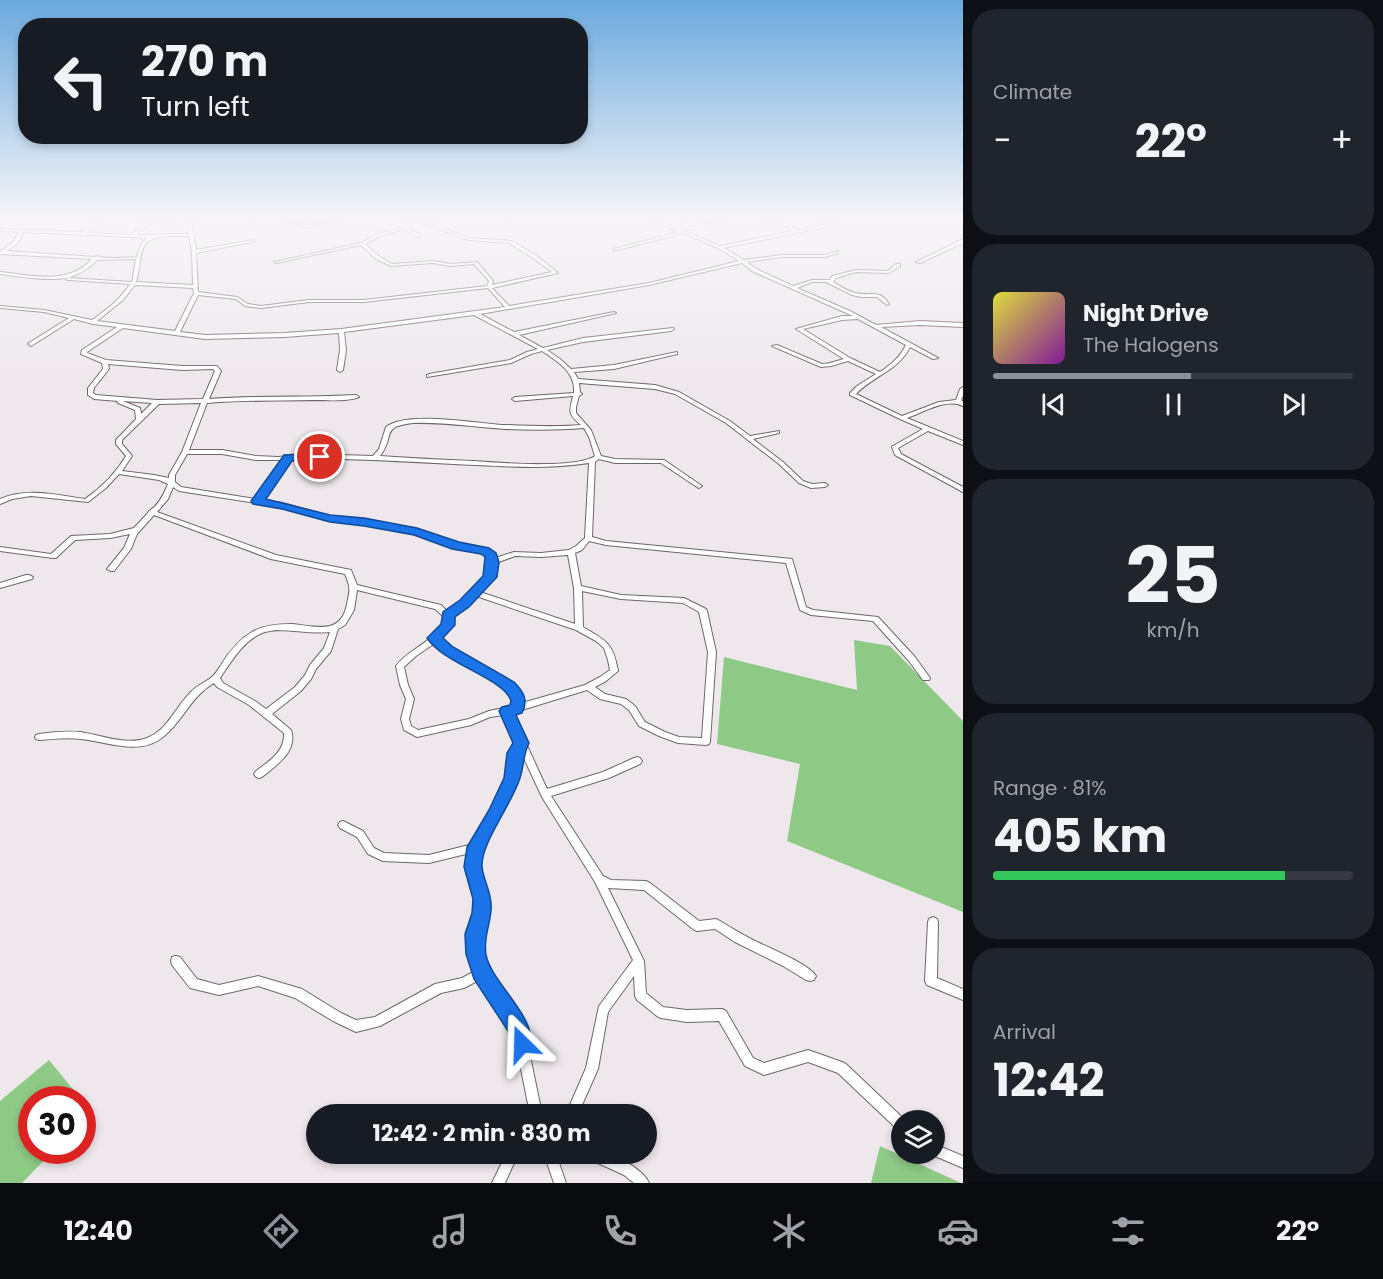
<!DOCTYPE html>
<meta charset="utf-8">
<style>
:root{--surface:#171b24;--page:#20242c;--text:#f1f3f6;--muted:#9ea1a6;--line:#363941;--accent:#8c9099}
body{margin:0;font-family:Poppins,sans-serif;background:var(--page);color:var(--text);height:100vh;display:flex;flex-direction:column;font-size:22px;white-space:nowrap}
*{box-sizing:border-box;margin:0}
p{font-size:20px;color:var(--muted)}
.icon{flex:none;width:33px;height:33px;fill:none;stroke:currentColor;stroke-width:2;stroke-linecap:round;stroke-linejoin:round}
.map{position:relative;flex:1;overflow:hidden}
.drawer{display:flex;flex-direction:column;gap:9px;padding:9px;background:#0d0f14;width:420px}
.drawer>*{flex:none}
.hud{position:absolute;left:18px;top:18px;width:570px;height:126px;border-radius:24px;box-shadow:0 3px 9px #0003;background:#171b24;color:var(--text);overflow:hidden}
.tools{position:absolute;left:891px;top:1110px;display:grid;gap:12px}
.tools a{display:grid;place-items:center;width:54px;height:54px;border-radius:50%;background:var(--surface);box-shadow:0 3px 9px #0003;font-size:30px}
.speed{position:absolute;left:18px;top:1086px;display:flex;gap:12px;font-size:30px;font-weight:700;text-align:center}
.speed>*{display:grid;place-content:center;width:78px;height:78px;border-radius:50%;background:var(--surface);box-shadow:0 3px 9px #0003;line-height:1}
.speed .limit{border:9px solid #d22;background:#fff;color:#111}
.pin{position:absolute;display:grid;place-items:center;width:51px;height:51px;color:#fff;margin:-26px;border:3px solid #fff;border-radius:50%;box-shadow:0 2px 6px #0007}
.me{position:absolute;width:66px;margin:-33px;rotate:338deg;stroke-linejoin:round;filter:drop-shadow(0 0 4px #0008)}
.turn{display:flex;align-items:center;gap:21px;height:126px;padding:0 24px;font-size:27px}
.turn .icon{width:78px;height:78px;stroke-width:2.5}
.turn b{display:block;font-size:42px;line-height:51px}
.big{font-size:45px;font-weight:700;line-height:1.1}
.drawer .card{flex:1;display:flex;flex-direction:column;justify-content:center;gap:9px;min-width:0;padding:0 21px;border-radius:24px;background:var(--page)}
.drawer .dial{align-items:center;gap:0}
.dial b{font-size:78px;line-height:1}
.song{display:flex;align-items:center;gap:18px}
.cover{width:72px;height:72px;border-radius:9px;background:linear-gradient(135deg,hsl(60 70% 55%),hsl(290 70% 35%))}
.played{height:6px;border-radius:3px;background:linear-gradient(90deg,var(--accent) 55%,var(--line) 55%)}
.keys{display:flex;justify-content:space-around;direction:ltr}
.heat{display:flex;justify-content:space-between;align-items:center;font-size:33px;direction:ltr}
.charge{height:9px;border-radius:4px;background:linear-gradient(90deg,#34c759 81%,var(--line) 0)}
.trip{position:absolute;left:306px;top:1104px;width:351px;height:60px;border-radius:30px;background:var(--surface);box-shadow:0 3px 9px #0003;font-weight:700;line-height:60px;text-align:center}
.menu{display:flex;height:96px;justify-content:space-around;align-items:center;background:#090b0e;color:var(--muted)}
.menu .icon{width:42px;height:42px}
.menu .selected{color:var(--accent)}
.menu b{font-size:27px;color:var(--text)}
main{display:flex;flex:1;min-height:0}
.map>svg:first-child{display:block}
.forest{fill:#8ec986}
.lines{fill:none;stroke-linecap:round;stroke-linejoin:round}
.minor-casing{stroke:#6d676c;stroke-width:2}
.minor{fill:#fff;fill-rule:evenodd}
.route{fill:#1a73e8;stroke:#114b97;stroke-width:1.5}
</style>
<main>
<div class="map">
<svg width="963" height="1183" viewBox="0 0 963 1183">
<rect width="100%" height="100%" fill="#eee8ed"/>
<!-- forest -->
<g class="forest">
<polygon points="854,640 890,646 963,721 963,912 787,841 800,764 717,744 724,657 857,690"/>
<polygon points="49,1060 81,1099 32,1100 32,1150 53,1151 22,1183 0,1183 0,1101"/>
<polygon points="880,1146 961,1183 871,1183"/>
</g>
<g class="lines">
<defs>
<g id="minor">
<path d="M 100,219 L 104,219 L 86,233 L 131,235 L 144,224 L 168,219 L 175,219 L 146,226 L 136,235 C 154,236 171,233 189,234 L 187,219 L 191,219 L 196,250 L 254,240 L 254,241 L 252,242 L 196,253 L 198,292 L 237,297 L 248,304 L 261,306 L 309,300 L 364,300 L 487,286 L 489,281 L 474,264 L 450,266 L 433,263 L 391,266 L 376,259 L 361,245 L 276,263 L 274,262 L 361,243 L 377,234 L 404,227 L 412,220 L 411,219 L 416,219 L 470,238 L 512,241 L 537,256 L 558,273 L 492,288 L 509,306 L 649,283 L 739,261 L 718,248 L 683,233 L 614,251 L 614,249 L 679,232 L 649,219 L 654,219 L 673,227 L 714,219 L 722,219 L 720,220 L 677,228 L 720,246 L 793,231 L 772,219 L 777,219 L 798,230 L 828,224 L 828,222 L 823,219 L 828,219 L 832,221 L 831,226 L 724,248 L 744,260 L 782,255 L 825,255 L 838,251 L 838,253 L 825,257 L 782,257 L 747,262 L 756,269 L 793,286 L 812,280 L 830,280 L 832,276 L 856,270 L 888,271 L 896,264 L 900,264 L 900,266 L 889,273 L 856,272 L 836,278 L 833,282 C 840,286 847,291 855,293 C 870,297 879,288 889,304 L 887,305 L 877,297 L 861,297 L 852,295 L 826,282 L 812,282 L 797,288 L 850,311 L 876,325 L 920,321 L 963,323 L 963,327 L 920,325 L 881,327 L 938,358 L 933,359 L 910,347 C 897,372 874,375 856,394 L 902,416 L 939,402 L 956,400 L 960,389 L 963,387 L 963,396 L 961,400 L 963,402 L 963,406 C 946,398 924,412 907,418 L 963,441 L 963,445 L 928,431 L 898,448 L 901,454 L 963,487 L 963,492 L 895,455 L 892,447 L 893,446 L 923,429 L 900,419 L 850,395 L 850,393 L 857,386 L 876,374 L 848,361 L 831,366 L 821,367 L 772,346 L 777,345 L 822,364 C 830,364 836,361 844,359 L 796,329 L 842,316 L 853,316 L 752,271 L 742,263 L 649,285 L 480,314 L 514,332 L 614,312 L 616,313 L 519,335 L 543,348 L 583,338 L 673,328 L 674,329 L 671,331 L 583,342 L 547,350 L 560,359 L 571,369 L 614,365 L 677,352 L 677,354 L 614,369 L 574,372 L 578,379 L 655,385 L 679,392 L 730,421 L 750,436 L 779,431 L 779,433 L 753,439 L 783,462 L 803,481 L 812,484 L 825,483 L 828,485 L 825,487 L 811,488 L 799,483 L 779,464 L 726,423 L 675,394 L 655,389 L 579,383 L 580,392 L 582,394 L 579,396 L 576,407 L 576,413 L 591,430 L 601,456 L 615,459 L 664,460 L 702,486 L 699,488 L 697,487 L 661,463 L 615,463 L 599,459 L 595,462 L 592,537 L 606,541 L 792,559 L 806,607 L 813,610 L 878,617 L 915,657 L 930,678 L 929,680 L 923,680 L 909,661 L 873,621 L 811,615 L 800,610 L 786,563 L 606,545 L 589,541 L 582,550 L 575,553 L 581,586 L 621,595 L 684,598 L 706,609 L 707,611 L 716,652 L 710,742 L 709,744 L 706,745 L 678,743 L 659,736 L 639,726 L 629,710 L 621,704 L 600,699 L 587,690 L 512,713 L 547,789 L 603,772 L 634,758 L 637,757 L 640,758 L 642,761 L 640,764 L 609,778 L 551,796 L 603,876 L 611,880 L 646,881 L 650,883 L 699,921 L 716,919 L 720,921 C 731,928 742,934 753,940 C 767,947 809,964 816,976 L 814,980 L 810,981 L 806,980 L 783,966 L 735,942 L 715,929 L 697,931 L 693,929 L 644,890 L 608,888 L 644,961 L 646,993 L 663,1007 L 687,1010 L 722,1009 L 726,1011 L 753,1058 L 764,1063 L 808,1050 L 842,1062 L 846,1064 L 905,1120 L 902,1120 L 902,1132 L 898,1130 L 838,1073 L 808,1062 L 764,1075 L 745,1066 L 719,1021 L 687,1022 L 661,1018 L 657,1016 L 637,1000 L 635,996 L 634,976 L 608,1012 L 598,1069 L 578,1114 L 566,1114 L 586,1068 L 599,1006 L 633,960 L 595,882 L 542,797 L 521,752 L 517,778 L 499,817 L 481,848 L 478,867 L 487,899 L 487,913 L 480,934 L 481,954 L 486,971 L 524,1027 L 542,1114 L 530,1114 L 513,1029 L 479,980 L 464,988 L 441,993 L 380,1026 L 356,1032 L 333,1021 L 295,998 L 258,986 L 219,995 L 194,989 L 190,988 L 172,965 L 171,961 L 172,957 L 176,956 L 180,957 L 197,979 L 219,985 L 258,976 L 302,989 L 341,1013 L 356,1020 L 375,1017 L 435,984 L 462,978 L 475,971 L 471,954 L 470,934 L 477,913 L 477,899 L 468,867 L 470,853 L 429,863 L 383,861 L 368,854 L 357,837 L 340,828 L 338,825 L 340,822 L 343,821 L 363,831 L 374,848 L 384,853 L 429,855 L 473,844 C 485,823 499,802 507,780 C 512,765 507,758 516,743 L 504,715 L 490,717 L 471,725 L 417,737 L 404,730 L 401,719 L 406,699 L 400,685 L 396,666 C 410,647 439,641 444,617 L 435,609 L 357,590 L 354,610 L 345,625 L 338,629 L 331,651 L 316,669 L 311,679 L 301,691 L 272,714 L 291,730 C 298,751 277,765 262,777 L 259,778 L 256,777 L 254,774 L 256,771 C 269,761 285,752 284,733 L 249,705 L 217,687 L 214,683 C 190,697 184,720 163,737 C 140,756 108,742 81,739 C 67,737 53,739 39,740 L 36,739 L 35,737 L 36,735 L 39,734 C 53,732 66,731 80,732 C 101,735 127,746 147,738 C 168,730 176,706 191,692 C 198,684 207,682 213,676 C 216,673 219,668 221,665 C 229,652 238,640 252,632 C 264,625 278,624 292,624 C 315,626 341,636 347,604 C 350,589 351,589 345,574 L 271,559 L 154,515 L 137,534 L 131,549 L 114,571 L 111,571 L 107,569 L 124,548 L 130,534 L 110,538 L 75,540 L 56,558 L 53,558 L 0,551 L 0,547 L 51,554 L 71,536 L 110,534 L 134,528 L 148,513 L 149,511 C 159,505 164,494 168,484 L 159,480 L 119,474 L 106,488 L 88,502 L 31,496 L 12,499 L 0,504 L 0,499 C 27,487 57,495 85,499 C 101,488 116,473 126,456 L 116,444 L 116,440 L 136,419 L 135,410 L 118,403 L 117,402 L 118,401 L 94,399 L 88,395 L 88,388 L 103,369 L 102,363 L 81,354 L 82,350 L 117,327 L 93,324 L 74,319 L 31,346 L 28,344 L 29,343 L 69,318 L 44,312 L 0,308 L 0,306 L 44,310 L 92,320 C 106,310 121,299 130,284 L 69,280 L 67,280 L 67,278 C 45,281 22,277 0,274 L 0,272 C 32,275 68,286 92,259 L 0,254 L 0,252 L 13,242 L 19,232 L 1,231 L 0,229 L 81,232 ZM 416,221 L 469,240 L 509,243 L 533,258 L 552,272 L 492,285 L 493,281 L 477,262 L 450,264 L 433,261 L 392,264 L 380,257 L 365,244 L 381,236 L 404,229 L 417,237 L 421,237 L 421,235 L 408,228 ZM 23,232 L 132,237 L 147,238 L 141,244 L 137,257 C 124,257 108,260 97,256 L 95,257 L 7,251 L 17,244 ZM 167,236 L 189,236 L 192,252 L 193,285 L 136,282 C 144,257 134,239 167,236 ZM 136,259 L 132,282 L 68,278 C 80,274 88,269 97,260 ZM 135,285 L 193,288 L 194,293 L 175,331 L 97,321 L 123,300 ZM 488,288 L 505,307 L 341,329 L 284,333 L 205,335 L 180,332 L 198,295 L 236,299 L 245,306 L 261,308 L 309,302 L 364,302 ZM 474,315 L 538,349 L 527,352 L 510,360 L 429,374 L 427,375 L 427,377 L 511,363 L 531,354 L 542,351 C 557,361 576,372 574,393 L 515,397 L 512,399 L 515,401 L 573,396 C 569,412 568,414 581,425 C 557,427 531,426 506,425 C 479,424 406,410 386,427 L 379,449 L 373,456 L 306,454 L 278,457 L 256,456 L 222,450 L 189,450 L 207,403 C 242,400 277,401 312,400 C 325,400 348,402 359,397 L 356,395 C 307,398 258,395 209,399 L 221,371 L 217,366 L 182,366 L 106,360 L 87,353 L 87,352 L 123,328 L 205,339 L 284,337 L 339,333 L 340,350 L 337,370 L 340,372 L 343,370 L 346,350 L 344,332 ZM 858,319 L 906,345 C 900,357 892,364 880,372 L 850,358 L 803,329 L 842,320 ZM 108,364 L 182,370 L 213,369 L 215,371 L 203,399 L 157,400 L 96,395 L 93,393 L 94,388 L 109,369 ZM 123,401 L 152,403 L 141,414 L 140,408 ZM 201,403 L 182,452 L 169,475 L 169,478 L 154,475 L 122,471 L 132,456 L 122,444 L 122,440 L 159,404 ZM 413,423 C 444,422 474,427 505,429 C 531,430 558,430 584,428 L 589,437 L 595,456 C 575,469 499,463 474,461 C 443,460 411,458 380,456 C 396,436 379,427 413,423 ZM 187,454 L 222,454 L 256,460 L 283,460 L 272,479 L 255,499 L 181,487 L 175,482 L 175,475 ZM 306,458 C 356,459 405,461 454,464 C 500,466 544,470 589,463 L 585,538 L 576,546 L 569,550 L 541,553 L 514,552 L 495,558 L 494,554 L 488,549 L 457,544 L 417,530 L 364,520 L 330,516 L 283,503 L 262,500 L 277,481 L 290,460 ZM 173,487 L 179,491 L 282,507 L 330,520 L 364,524 L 415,534 L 453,548 L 483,553 L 488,557 L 489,562 L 486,576 L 461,602 L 448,612 L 441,605 L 357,585 L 351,570 L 276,555 L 157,512 L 168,499 ZM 568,555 L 574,588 L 575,624 L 480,592 L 494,577 L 496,563 L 515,556 L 541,557 ZM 582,591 L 621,599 L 683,603 L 699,612 L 708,652 L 702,738 L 679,737 L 665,732 L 645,722 L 635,706 L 626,699 L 605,694 L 595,687 L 606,681 L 618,671 C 613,642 606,641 583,627 ZM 476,596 L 576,630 L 596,641 L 604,648 L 608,660 L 610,670 L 600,677 L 585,685 L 522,703 L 519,693 L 512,683 L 451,649 L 440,638 C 446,632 450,626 452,617 L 467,606 ZM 276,630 C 294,630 312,634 330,632 L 324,648 L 310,665 L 305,675 L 295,687 L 266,709 L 255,701 L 223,683 L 220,678 C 231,662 243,641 262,633 C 267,631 272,631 276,630 ZM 435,643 L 445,653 L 506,687 L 512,696 L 513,706 L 489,711 L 469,719 L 418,730 L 411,726 L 409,719 L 414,699 L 408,685 L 404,667 L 416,656 Z"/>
<path d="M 283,219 C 292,219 300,226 308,225 C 319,225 328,219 339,219 L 307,228 Z"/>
<polygon points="961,240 963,240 963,243 920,263 916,262"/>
<polygon points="26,575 29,575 33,577 32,579 0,588 0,583"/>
<polygon points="933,917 937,919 938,922 937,978 963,989 963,1000 927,985 925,981 928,922 929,919"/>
<polygon points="934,1144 963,1156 963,1168 930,1154 929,1154 934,1154"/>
<polygon points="506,1154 518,1154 505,1183 492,1183"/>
<polygon points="544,1154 556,1154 566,1183 554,1183"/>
<path d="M 585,1154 C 590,1153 599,1152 605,1154 C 618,1156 644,1170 649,1183 L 634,1183 L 624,1175 L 587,1158 Z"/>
</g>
</defs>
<!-- minor casing -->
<use href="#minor" class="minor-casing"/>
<!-- minor -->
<use href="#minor" class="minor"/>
</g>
<!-- sky -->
<linearGradient id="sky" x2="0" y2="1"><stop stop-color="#6ba9de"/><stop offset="0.57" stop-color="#f7f5f7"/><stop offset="1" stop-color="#f7f5f7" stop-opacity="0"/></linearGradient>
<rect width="963" height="384" fill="url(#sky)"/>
<!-- route -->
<path class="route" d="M 320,453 L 324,454 L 324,459 L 292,461 L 266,499 L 330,515 L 364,518 L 417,528 L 459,542 L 489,548 L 496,553 L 499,562 L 497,577 L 469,607 L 455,617 L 455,625 L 443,638 L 453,647 L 514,682 C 523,691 529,700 522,713 L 516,715 L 529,743 C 523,755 524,766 520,778 C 512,804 481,843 482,866 C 483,881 493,894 491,910 C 490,926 483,938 486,955 C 492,985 542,1020 529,1052 L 522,1055 L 514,1052 L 508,1031 L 474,979 L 466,954 L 465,934 L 472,913 L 473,899 L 464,867 L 467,847 L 489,810 L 504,778 L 507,753 L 513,743 L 499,711 L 502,707 L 510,705 L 511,701 C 505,679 444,664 427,638 L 441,624 L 443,612 L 460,600 L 483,576 L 485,557 L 481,554 L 452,549 L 414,535 L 364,526 L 330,522 L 282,509 L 253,504 L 251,501 L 284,455 Z"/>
</svg>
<div class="tools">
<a><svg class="icon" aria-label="layers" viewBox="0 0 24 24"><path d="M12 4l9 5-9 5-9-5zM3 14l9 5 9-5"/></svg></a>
</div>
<div class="speed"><div class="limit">30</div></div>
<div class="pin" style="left:320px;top:457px;background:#d93025"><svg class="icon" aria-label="arrive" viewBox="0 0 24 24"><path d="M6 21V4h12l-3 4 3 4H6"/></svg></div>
<svg class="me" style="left:522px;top:1044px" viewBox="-20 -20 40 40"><path d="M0-17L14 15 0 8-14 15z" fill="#1a73e8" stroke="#fff" stroke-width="4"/></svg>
<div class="trip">12:42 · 2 min · 830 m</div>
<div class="hud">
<div class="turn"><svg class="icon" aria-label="left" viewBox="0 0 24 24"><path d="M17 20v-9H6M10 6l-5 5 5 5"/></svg><div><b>270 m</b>Turn left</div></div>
</div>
</div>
<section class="drawer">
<div class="card"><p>Climate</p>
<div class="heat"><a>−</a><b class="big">22°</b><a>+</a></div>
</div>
<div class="card">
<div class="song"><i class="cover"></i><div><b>Night Drive</b><p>The Halogens</p></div></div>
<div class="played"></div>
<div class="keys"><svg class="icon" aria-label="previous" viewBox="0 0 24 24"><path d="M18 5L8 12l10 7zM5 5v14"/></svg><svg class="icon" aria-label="pause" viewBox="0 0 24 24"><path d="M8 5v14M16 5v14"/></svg><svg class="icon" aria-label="next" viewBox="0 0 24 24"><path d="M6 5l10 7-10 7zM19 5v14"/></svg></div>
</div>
<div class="card dial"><b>25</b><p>km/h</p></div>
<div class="card"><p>Range · 81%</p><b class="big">405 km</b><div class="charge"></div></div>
<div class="card"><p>Arrival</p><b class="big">12:42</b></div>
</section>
</main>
<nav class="menu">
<b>12:40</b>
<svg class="icon selected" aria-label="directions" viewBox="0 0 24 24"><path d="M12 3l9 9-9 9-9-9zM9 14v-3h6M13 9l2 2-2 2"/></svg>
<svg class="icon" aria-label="music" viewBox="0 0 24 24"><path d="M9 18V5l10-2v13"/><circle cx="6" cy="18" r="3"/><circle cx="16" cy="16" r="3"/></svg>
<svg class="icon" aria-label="phone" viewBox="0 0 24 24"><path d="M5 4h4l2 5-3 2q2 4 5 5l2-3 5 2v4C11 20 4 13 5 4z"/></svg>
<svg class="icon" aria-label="climate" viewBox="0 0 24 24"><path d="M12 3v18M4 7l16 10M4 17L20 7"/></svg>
<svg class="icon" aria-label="car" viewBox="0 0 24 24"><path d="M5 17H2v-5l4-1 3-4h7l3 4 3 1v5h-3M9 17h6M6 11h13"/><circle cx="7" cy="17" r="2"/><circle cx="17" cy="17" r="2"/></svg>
<svg class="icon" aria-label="filters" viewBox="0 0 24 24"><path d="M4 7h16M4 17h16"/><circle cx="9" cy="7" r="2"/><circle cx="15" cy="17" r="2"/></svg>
<b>22°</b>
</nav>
